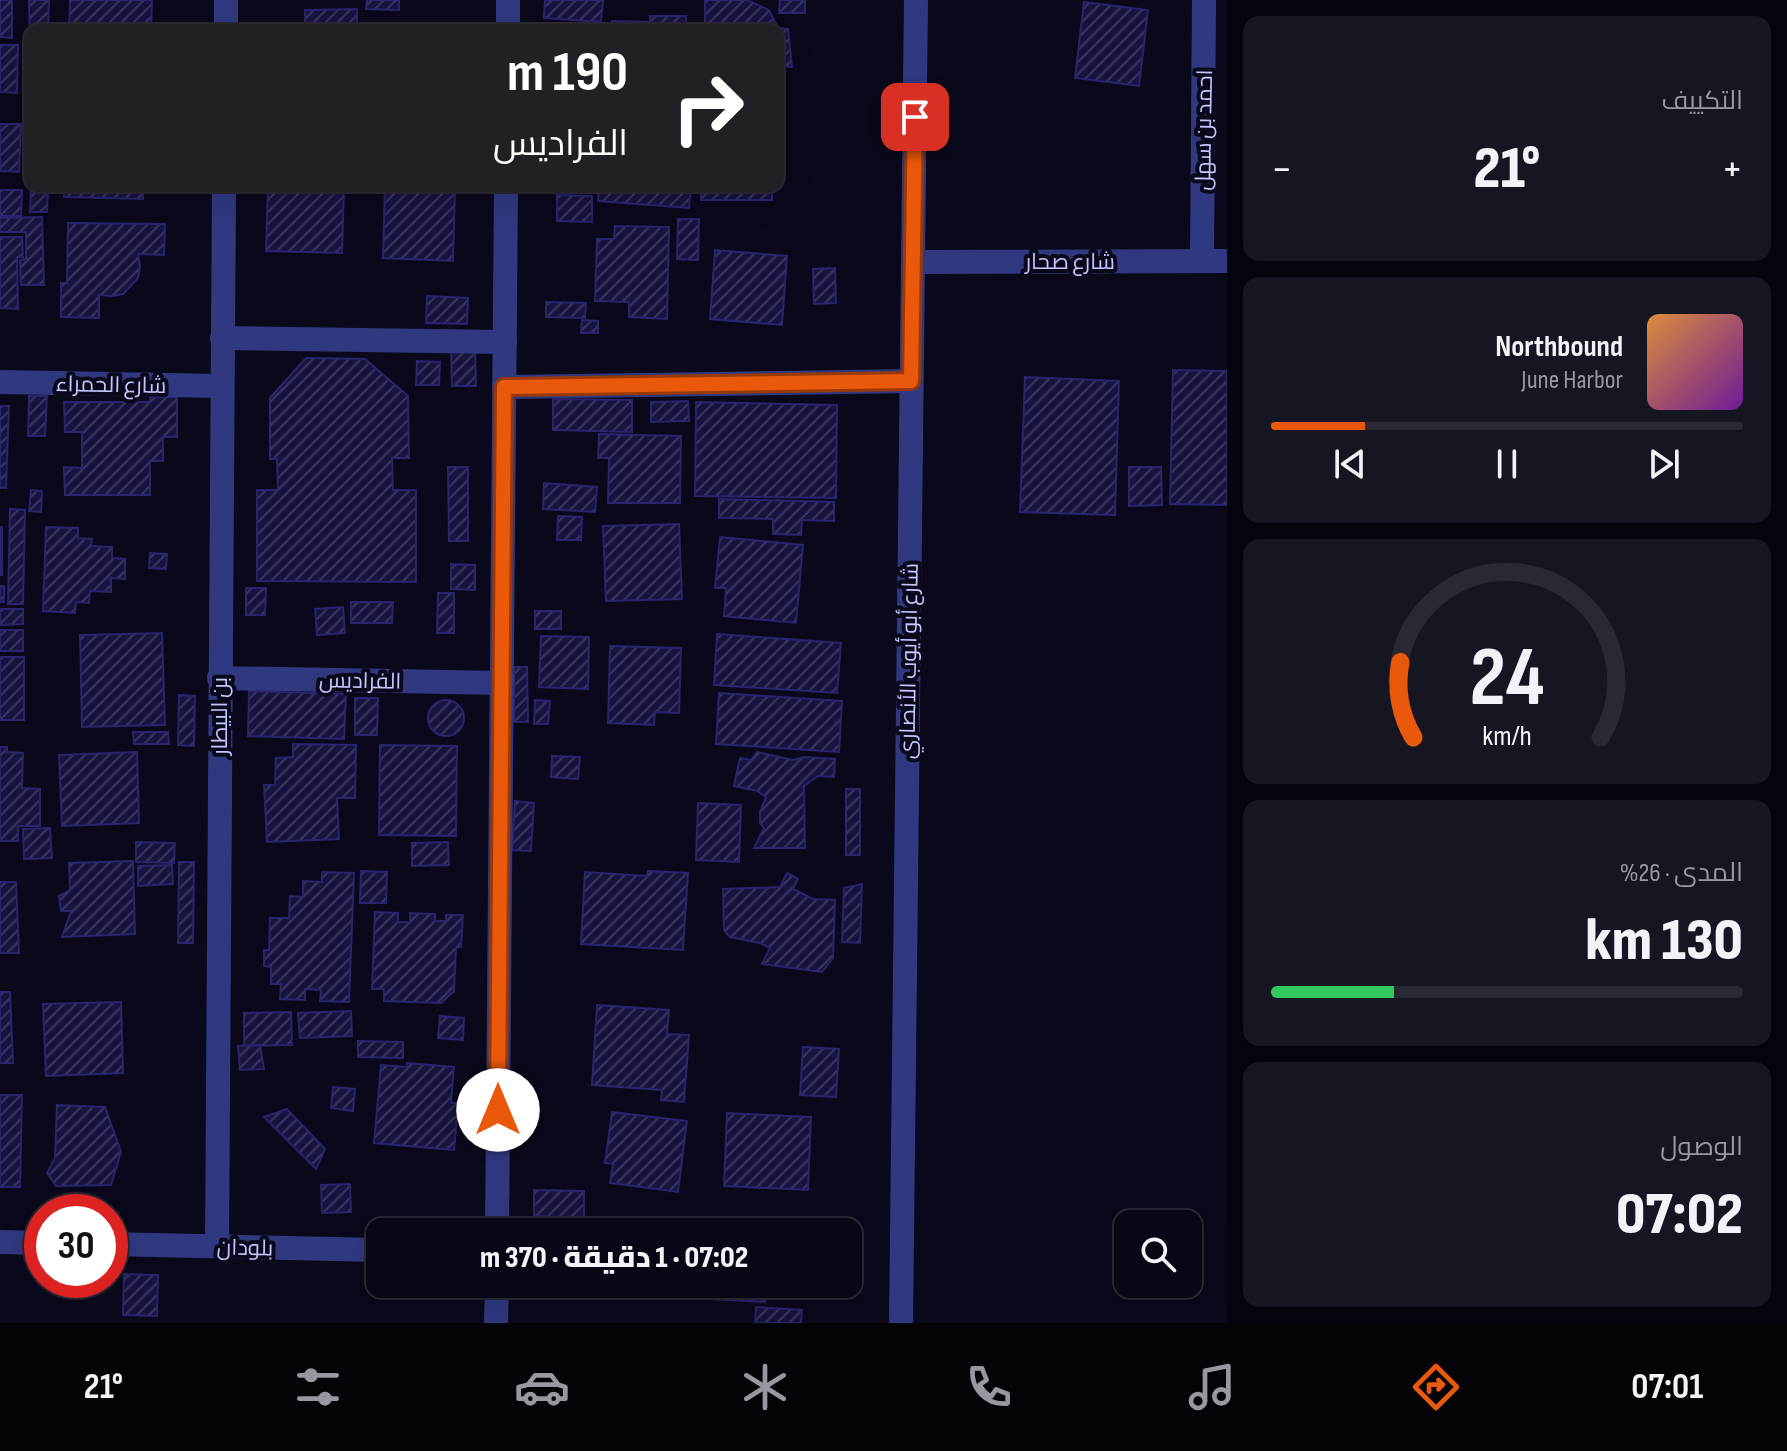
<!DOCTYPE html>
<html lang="ar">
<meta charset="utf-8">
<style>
:root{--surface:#080715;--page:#161522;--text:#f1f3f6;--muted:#9899a0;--line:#292834;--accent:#ea580c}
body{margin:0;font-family:"Sofia Sans Condensed",Cairo,sans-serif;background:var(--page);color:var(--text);direction:rtl;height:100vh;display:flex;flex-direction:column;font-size:30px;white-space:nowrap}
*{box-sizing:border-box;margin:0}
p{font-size:26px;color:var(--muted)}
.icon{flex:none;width:44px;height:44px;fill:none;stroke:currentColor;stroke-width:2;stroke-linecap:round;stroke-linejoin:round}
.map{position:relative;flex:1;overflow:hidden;direction:ltr}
.sheet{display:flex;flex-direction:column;gap:16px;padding:16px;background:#04040c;width:560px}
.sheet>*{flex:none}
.banner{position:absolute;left:24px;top:24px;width:760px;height:168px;border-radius:16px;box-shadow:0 8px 32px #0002,0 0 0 2px var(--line);direction:rtl;background:#202124;color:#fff;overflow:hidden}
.tools{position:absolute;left:1114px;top:1210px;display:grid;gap:16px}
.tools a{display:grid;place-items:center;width:88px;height:88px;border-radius:16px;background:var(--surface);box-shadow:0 8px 32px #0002,0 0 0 2px var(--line);font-size:40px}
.speed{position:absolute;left:24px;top:1194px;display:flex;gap:16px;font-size:40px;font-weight:700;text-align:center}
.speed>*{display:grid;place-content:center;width:104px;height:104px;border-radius:50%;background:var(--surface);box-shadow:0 8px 32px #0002,0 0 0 2px var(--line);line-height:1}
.speed .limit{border:12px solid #d22;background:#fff;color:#111}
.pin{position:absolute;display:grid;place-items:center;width:68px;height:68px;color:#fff;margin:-34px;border-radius:16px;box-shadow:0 4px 12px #0006}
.me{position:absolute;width:88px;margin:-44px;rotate:0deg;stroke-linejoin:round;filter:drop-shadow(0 0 6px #0008)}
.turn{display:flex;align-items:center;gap:28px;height:168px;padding:0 24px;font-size:36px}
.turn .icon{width:104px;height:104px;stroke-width:2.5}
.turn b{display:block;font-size:56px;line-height:68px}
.big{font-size:60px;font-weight:800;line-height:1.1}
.sheet .widget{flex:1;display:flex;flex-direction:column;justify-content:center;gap:12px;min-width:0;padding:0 28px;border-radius:16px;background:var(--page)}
.sheet .dial{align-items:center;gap:0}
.dial svg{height:208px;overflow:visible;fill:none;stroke:var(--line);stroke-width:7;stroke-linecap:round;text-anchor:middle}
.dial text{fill:var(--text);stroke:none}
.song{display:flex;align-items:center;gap:24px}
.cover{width:96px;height:96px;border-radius:12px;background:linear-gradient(135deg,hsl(30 70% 55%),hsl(280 70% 35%))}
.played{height:8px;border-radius:4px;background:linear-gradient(90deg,var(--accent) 20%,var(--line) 20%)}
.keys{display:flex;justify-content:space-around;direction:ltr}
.heat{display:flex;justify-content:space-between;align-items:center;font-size:44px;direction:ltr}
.charge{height:12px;border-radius:6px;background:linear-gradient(90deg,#34c759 26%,var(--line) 0)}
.trip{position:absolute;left:366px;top:1218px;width:496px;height:80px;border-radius:16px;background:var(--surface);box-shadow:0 8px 32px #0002,0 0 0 2px var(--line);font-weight:800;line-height:80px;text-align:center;direction:rtl}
.tabs{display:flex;height:128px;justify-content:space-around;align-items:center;background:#030308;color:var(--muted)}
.tabs .icon{width:56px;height:56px}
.tabs .current{color:var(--accent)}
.tabs b{font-size:36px;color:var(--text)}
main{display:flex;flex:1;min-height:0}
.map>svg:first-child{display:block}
.building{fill:url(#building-hatch);stroke:#28246d;stroke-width:2}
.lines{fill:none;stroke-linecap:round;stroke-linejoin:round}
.minor{stroke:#303980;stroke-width:24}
.route-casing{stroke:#983908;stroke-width:20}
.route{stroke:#ea580c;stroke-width:14}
.labels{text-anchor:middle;stroke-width:8;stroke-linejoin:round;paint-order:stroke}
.street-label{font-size:22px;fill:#c5c6ff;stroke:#0a091c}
</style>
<main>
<section class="sheet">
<div class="widget"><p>التكييف</p>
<div class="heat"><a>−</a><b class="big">21°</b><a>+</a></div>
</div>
<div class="widget">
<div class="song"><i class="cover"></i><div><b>Northbound</b><p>June Harbor</p></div></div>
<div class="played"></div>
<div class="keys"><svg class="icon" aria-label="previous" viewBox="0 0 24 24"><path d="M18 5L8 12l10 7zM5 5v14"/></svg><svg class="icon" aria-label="pause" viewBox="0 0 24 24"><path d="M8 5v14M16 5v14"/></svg><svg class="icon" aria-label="next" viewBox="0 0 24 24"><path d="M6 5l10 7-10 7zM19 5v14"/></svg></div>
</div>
<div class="widget dial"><svg viewBox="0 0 100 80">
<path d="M14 69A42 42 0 1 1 86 69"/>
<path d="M14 69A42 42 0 0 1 9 40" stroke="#ea580c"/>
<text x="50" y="56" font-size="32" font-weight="700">24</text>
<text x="50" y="72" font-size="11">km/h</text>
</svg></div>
<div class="widget"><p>المدى · 26%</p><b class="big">130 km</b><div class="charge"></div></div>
<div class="widget"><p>الوصول</p><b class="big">07:02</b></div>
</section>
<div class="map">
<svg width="1227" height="1323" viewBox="0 0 1227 1323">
<defs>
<pattern id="building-hatch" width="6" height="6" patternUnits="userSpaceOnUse" patternTransform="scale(2)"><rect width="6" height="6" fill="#17143f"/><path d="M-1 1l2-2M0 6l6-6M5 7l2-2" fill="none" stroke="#37355c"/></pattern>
</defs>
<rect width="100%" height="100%" fill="#0a091c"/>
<!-- building -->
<g class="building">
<polygon points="0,0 12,0 12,38 0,37"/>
<polygon points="29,0 49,0 48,30 30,30 30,48"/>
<polygon points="70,0 152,0 151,30 69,30"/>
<polygon points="367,0 399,0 399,10 366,9"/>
<polygon points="545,0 603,0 601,22 544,18"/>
<polygon points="705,0 747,0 769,10 778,28 788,29 792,67 778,66 778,30 705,30"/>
<polygon points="780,0 805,0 805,13 779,13"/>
<polygon points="1084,2 1148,10 1139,86 1075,78"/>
<polygon points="357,9 357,24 305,25 305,10"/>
<polygon points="650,16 686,16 686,30 612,30 612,21 650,22"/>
<polygon points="0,45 18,45 17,93 0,92"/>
<polygon points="28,54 30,54 30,100 27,100"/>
<polygon points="0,124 21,124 19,172 0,171"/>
<polygon points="31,186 48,186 47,212 30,212"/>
<polygon points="65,186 143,186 143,199 64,197"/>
<polygon points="268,186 344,186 342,253 266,251"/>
<polygon points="599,186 691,186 689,208 598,201"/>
<rect x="701" y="186" width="71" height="14"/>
<polygon points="385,187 455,190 453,261 383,258"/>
<polygon points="0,190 22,190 21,216 0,216"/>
<polygon points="557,195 592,196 592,222 557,221"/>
<polygon points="42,217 44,285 21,285 20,260 26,259 26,232 0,232 0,218"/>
<polygon points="678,219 699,219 698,260 677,259"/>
<polygon points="68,223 165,224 164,255 138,254 140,267 138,278 123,294 112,296 99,295 99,318 61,317 61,283 67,283"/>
<polygon points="615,226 669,227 667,319 629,317 629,302 595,301 597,239 614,239"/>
<polygon points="0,237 22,237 23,257 17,257 18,309 0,308"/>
<polygon points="715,250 787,256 782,325 710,319"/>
<polygon points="835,268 836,303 814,304 813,269"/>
<polygon points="427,296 468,298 467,324 426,323"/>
<polygon points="546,302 586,303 585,318 546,317"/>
<polygon points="582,320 598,321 598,333 581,333"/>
<polygon points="475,344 476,386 452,386 451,345"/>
<polygon points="306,358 365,359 408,396 409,458 392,458 393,490 416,490 416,582 257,581 257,490 278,490 277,459 270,459 270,398"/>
<polygon points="417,361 440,362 439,385 416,385"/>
<polygon points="1173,370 1227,371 1227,505 1170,504"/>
<polygon points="1025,377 1119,381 1115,515 1020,512"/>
<polygon points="29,396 47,396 45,436 28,436"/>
<polygon points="150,397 177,397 177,437 163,437 163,461 150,461 150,495 65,495 64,467 82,468 82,432 65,432 64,402 150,402"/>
<polygon points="553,399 632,400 632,432 553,430"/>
<polygon points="688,401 689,421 651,422 651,402"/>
<polygon points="696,402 837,405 836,498 695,496"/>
<polygon points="0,406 9,406 6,488 0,488"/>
<polygon points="599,434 681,436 680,503 608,503 609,458 598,458"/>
<polygon points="448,467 468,467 468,541 449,541"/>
<polygon points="1129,467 1161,467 1162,505 1129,506"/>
<polygon points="544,483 597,487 595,512 543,509"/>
<polygon points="31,490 42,491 41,512 29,511"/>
<polygon points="719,499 834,502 834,521 802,520 801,535 773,534 773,519 719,518"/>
<polygon points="10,509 25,510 23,604 8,604"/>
<polygon points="558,516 582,517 581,540 557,540"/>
<polygon points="679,524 682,599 606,601 603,526"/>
<rect x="0" y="527" width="2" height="48"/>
<polygon points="46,527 78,528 78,538 92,539 91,546 112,547 112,558 125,559 125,579 111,578 111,592 90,591 89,603 76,602 75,613 43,611"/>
<polygon points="720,537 803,545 796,623 724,616 726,588 715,588"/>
<polygon points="150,553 167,554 166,569 149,568"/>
<polygon points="451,564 475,565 475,590 451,589"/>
<rect x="0" y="586" width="4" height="16"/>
<polygon points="246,588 266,588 265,615 246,615"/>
<polygon points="438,593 454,593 454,633 437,633"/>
<polygon points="351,602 393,602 392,623 351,623"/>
<polygon points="343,607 345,633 317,635 315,609"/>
<polygon points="0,609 23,609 23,624 0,625"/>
<rect x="535" y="611" width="26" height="18"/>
<rect x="0" y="630" width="23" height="21"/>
<polygon points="162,633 165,725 82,727 80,635"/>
<polygon points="717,634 841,643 837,693 714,685"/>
<polygon points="541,636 589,637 588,689 539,687"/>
<polygon points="610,646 681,648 679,713 655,712 654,725 608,723"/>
<rect x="0" y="657" width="24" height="63"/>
<polygon points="514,667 527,667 528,722 514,722"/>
<polygon points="249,691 346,694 344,739 248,736"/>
<polygon points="719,693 842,701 839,752 716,744"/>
<polygon points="179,695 195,696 194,746 178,745"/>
<polygon points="355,698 378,698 377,735 355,735"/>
<circle cx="446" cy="718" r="18"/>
<polygon points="535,700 550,701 548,724 534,724"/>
<polygon points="133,732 168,732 169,744 134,744"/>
<polygon points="293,744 356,745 355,798 337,798 339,839 267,842 264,785 275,785 276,758 293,757"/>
<polygon points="380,745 457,746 456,836 379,835"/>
<polygon points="0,747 7,747 7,752 23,753 22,788 40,789 40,826 18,826 18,841 0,841"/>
<polygon points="137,752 139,823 62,826 59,755"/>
<polygon points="757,752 793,760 804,757 835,759 834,777 818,776 804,786 805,848 754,848 764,828 760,823 760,812 766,797 757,791 734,786 740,758 751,760"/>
<polygon points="552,756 580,757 578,779 551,777"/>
<rect x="846" y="789" width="14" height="66"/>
<polygon points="515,801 534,803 531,851 512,850"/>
<polygon points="698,803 741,805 739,862 696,860"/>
<polygon points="50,828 52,858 24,859 23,829"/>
<polygon points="136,842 175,843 174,863 136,862"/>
<polygon points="448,842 449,865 412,866 412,843"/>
<polygon points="133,861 135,934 62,937 71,911 61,911 59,896 70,890 69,863"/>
<polygon points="179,862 194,862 193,943 178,943"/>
<polygon points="172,865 173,884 138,886 138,866"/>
<polygon points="361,871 387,872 386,903 360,903"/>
<polygon points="648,871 688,873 683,950 581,944 585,872 647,876"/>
<polygon points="322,872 354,873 349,1002 320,1001 321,990 305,989 305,1000 280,999 281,984 271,984 271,967 264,966 264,950 269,950 270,918 289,918 290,896 303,897 303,881 322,882"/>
<polygon points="787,873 798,879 793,889 813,899 835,900 833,958 822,972 762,964 770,948 760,943 730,937 724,930 723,889 780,887"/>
<polygon points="0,882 16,882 19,953 0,953"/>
<polygon points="862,884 860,943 842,942 844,888"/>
<polygon points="375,912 398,913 398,922 410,922 410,913 435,914 435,921 446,921 446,915 463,915 461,947 456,948 454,991 441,1003 384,1001 384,989 372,989"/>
<polygon points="0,992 10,992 13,1063 0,1063"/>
<polygon points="121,1002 123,1073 46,1076 43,1004"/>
<polygon points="597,1005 669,1010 667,1034 689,1035 684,1102 661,1100 662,1090 592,1085"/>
<polygon points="351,1011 352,1036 300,1038 298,1013"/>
<polygon points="291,1012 292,1045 244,1046 244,1013"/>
<polygon points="440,1016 464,1018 463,1040 438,1038"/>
<polygon points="358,1041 403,1042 403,1058 358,1057"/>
<polygon points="260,1045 264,1069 240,1070 238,1046"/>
<polygon points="803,1047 839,1049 836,1097 800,1095"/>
<polygon points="407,1063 454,1067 451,1103 458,1103 454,1150 374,1143 381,1065 407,1067"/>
<polygon points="333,1087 355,1089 353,1111 331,1108"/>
<polygon points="0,1095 22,1095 20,1187 0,1187"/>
<polygon points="57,1105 105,1107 121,1152 111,1185 56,1186 47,1173 55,1158"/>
<polygon points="287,1109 325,1149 316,1169 264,1117"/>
<polygon points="612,1112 687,1121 678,1192 610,1183 613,1164 605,1163"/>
<polygon points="727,1113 811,1117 808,1190 724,1186"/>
<polygon points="350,1184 351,1212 322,1213 321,1185"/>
<polygon points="534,1190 584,1191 584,1218 534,1216"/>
<rect x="777" y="1219" width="29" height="13"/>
<polygon points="124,1274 158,1275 157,1316 123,1315"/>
<polygon points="695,1284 766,1284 765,1302 694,1298"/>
<polygon points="756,1307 802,1310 801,1323 755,1323"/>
</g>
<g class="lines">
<!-- minor -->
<g class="minor">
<polyline points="226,30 226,0"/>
<polyline points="508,30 508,0"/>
<polyline points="1202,261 1204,0"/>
<polyline points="913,262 1227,261"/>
<polyline points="222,338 505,342"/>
<polyline points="0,382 221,386"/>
<polyline points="504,387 911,381"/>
<polyline points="219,678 502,683"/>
<polyline points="497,1232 506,186"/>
<polyline points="0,1242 42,1243"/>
<polyline points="110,1244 380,1250"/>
<polyline points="217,1246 224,186"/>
<polyline points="496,1323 497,1284"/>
<polyline points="901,1323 916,0"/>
</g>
</g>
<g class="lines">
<defs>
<polyline id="route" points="498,1110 504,387 911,381 915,117"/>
</defs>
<!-- route casing -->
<use href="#route" class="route-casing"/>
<!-- route -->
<use href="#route" class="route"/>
</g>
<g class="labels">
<!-- street labels -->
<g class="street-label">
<text transform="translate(1203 130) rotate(-89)" y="8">احمد بن سهل</text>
<text x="1070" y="269">شارع صحار</text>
<text transform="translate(111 384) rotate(1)" y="8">شارع الحمراء</text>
<text transform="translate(908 661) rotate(-89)" y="8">شارع أبو أيوب الأنصاري</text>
<text transform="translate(360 680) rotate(1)" y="8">الفراديس</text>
<text transform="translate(219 716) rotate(-90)" y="8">بن البيطار</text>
<text transform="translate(245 1247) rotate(1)" y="8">بلودان</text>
</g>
</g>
</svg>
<div class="tools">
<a><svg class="icon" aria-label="search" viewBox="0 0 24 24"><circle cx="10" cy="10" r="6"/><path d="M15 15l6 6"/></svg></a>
</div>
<div class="speed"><div class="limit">30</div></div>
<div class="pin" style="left:915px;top:117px;background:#d93025"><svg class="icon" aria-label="arrive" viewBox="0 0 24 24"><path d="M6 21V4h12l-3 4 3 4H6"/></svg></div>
<svg class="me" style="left:498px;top:1110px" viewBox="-20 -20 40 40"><circle r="19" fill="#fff"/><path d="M0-13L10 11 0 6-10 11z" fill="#ea580c"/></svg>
<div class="trip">07:02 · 1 دقيقة · 370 m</div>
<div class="banner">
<div class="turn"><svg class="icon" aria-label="right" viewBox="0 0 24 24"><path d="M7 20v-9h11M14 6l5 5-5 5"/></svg><div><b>190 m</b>الفراديس</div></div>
</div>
</div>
</main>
<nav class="tabs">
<b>07:01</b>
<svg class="icon current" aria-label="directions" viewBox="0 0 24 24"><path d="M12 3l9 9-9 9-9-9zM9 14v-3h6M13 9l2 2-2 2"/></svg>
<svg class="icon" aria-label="music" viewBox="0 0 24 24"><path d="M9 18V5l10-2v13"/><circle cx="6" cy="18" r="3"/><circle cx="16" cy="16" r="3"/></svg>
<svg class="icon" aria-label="phone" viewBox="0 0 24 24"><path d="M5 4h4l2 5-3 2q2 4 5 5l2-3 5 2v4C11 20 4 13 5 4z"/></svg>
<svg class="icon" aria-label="climate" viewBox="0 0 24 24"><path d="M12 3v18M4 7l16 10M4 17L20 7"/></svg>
<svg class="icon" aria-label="car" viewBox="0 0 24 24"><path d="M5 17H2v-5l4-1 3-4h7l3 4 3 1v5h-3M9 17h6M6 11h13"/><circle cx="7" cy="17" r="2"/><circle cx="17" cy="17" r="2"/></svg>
<svg class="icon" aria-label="filters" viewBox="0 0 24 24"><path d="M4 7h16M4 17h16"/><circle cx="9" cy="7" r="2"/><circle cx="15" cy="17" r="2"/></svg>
<b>21°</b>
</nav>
